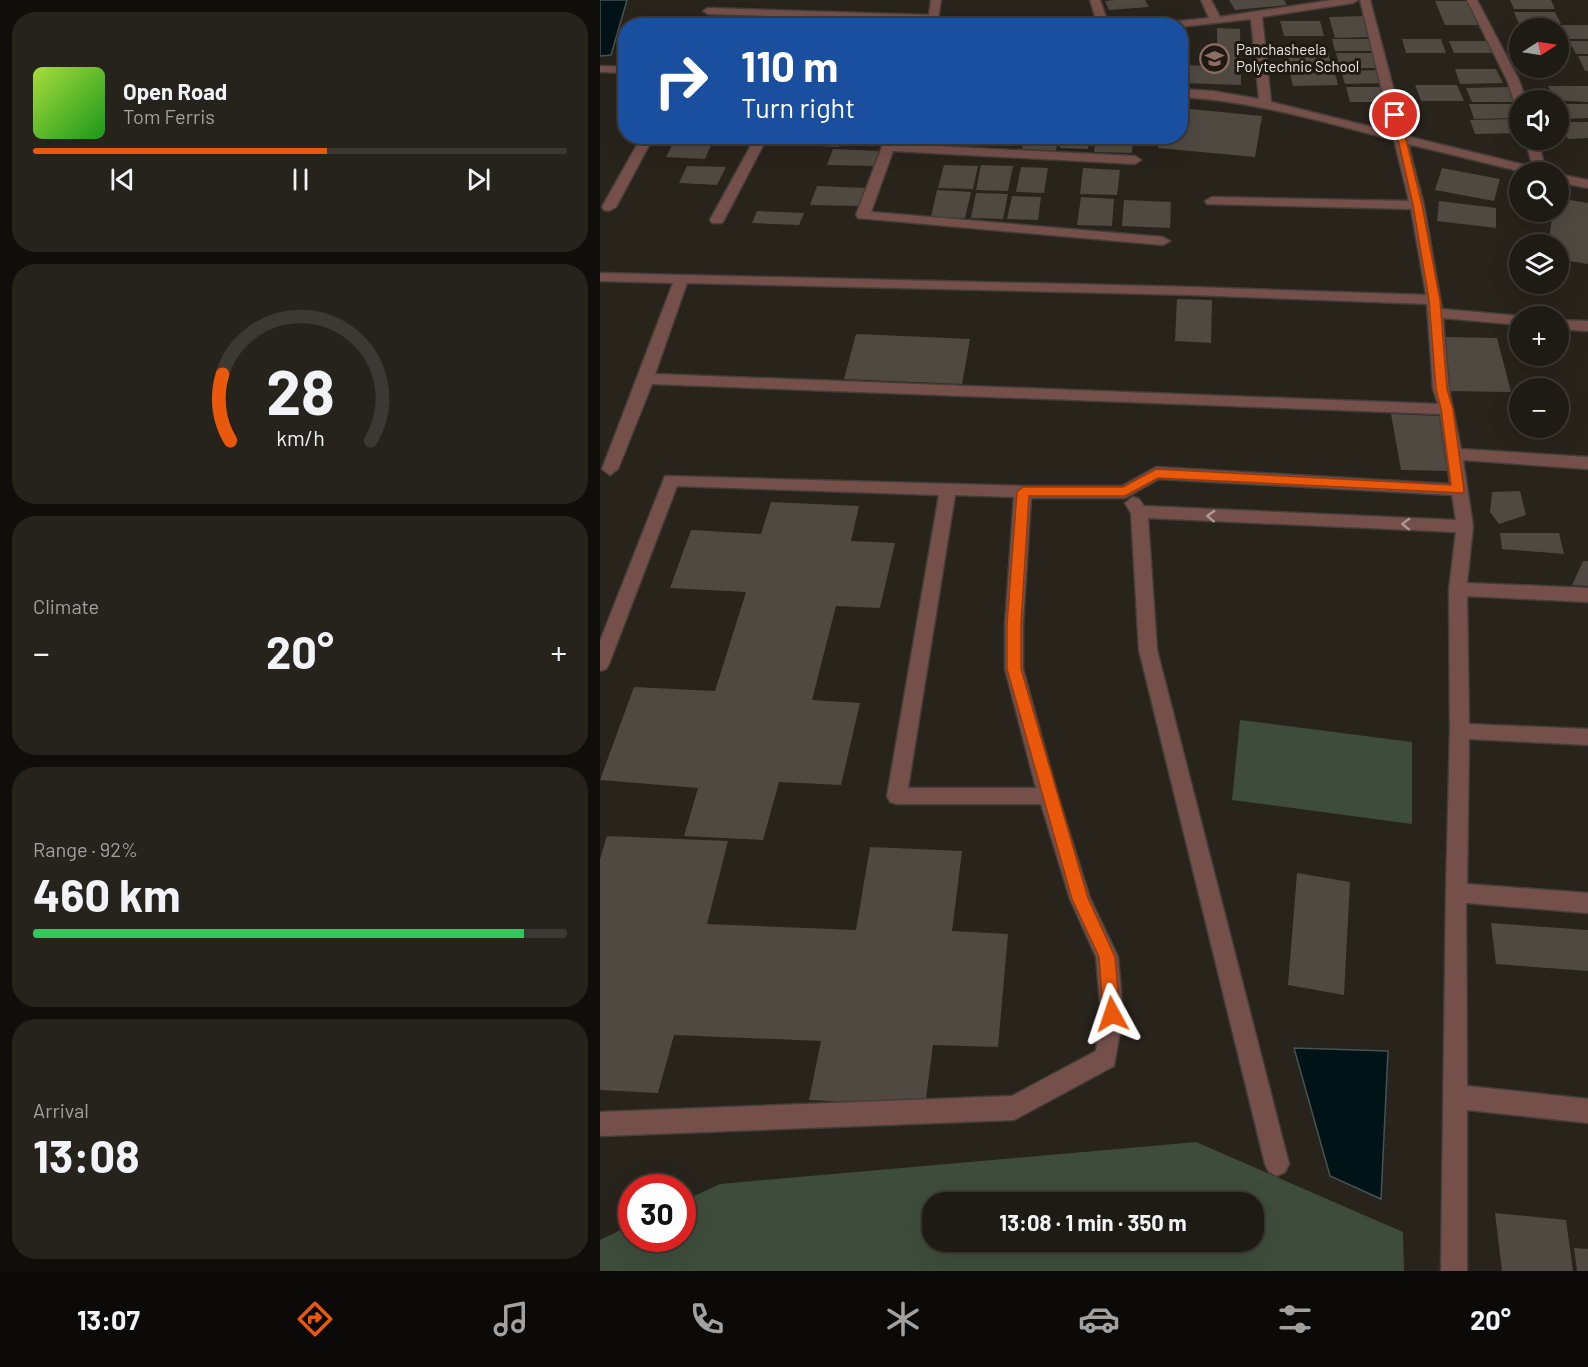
<!DOCTYPE html>
<meta charset="utf-8">
<style>
:root{--surface:#1e1a14;--page:#26231d;--text:#f1f3f6;--muted:#a1a1a0;--line:#3c3834;--accent:#ea580c}
body{margin:0;font-family:Barlow,sans-serif;background:var(--page);color:var(--text);height:100vh;display:flex;flex-direction:column;font-size:22px;white-space:nowrap}
*{box-sizing:border-box;margin:0}
p{font-size:20px;color:var(--muted)}
.icon{flex:none;width:33px;height:33px;fill:none;stroke:currentColor;stroke-width:2;stroke-linecap:round;stroke-linejoin:round}
.map{position:relative;flex:1;overflow:hidden}
.drawer{display:flex;flex-direction:column;gap:12px;padding:12px;background:#100e0b;width:600px}
.drawer>*{flex:none}
.top-card{position:absolute;left:18px;top:18px;width:570px;height:126px;border-radius:24px;box-shadow:0 6px 24px #0002,0 0 0 2px var(--line);background:#1a4fa0;color:#fff;overflow:hidden}
.needle{width:39px;rotate:78deg}
.tools{position:absolute;left:909px;top:18px;display:grid;gap:12px}
.tools a{display:grid;place-items:center;width:60px;height:60px;border-radius:50%;background:var(--surface);box-shadow:0 6px 24px #0002,0 0 0 2px var(--line);font-size:30px}
.speed{position:absolute;left:18px;top:1174px;display:flex;gap:12px;font-size:30px;font-weight:700;text-align:center}
.speed>*{display:grid;place-content:center;width:78px;height:78px;border-radius:50%;background:var(--surface);box-shadow:0 6px 24px #0002,0 0 0 2px var(--line);line-height:1}
.speed .limit{border:9px solid #d22;background:#fff;color:#111}
.pin{position:absolute;display:grid;place-items:center;width:51px;height:51px;color:#fff;margin:-26px;border:3px solid #fff;border-radius:50%;box-shadow:0 2px 6px #0007}
.me{position:absolute;width:66px;margin:-33px;rotate:355deg;stroke-linejoin:round;filter:drop-shadow(0 0 4px #0008)}
.turn{display:flex;align-items:center;gap:21px;height:126px;padding:0 24px;font-size:27px}
.turn .icon{width:78px;height:78px;stroke-width:2.5}
.turn b{display:block;font-size:42px;line-height:51px}
.big{font-size:45px;font-weight:700;line-height:1.1}
.drawer .card{flex:1;display:flex;flex-direction:column;justify-content:center;gap:9px;min-width:0;padding:0 21px;border-radius:24px;background:var(--page)}
.drawer .dial{align-items:center;gap:0}
.dial svg{height:156px;overflow:visible;fill:none;stroke:var(--line);stroke-width:7;stroke-linecap:round;text-anchor:middle}
.dial text{fill:var(--text);stroke:none}
.song{display:flex;align-items:center;gap:18px}
.cover{width:72px;height:72px;border-radius:9px;background:linear-gradient(135deg,hsl(80 70% 55%),hsl(120 70% 35%))}
.played{height:6px;border-radius:3px;background:linear-gradient(90deg,var(--accent) 55%,var(--line) 55%)}
.keys{display:flex;justify-content:space-around;direction:ltr}
.heat{display:flex;justify-content:space-between;align-items:center;font-size:33px;direction:ltr}
.charge{height:9px;border-radius:4px;background:linear-gradient(90deg,#34c759 92%,var(--line) 0)}
.trip{position:absolute;left:322px;top:1192px;width:342px;height:60px;border-radius:24px;background:var(--surface);box-shadow:0 6px 24px #0002,0 0 0 2px var(--line);font-weight:700;line-height:60px;text-align:center}
.menu{display:flex;height:96px;justify-content:space-around;align-items:center;background:#0c0a08;color:var(--muted)}
.menu .icon{width:42px;height:42px}
.menu .selected{color:var(--accent)}
.menu b{font-size:27px;color:var(--text)}
main{display:flex;flex:1;min-height:0}
.map>svg:first-child{display:block}
.green{fill:#3e4d3b;fill-rule:evenodd}
.water{fill:#001317;stroke:#465253;stroke-width:1.5}
.building{fill:#4f4941}
.lines{fill:none;stroke-linecap:round;stroke-linejoin:round}
.minor-casing{stroke:#433e37;stroke-width:3}
.minor{fill:#75504b;fill-rule:evenodd}
.oneway{stroke:#af9a96}
.route{fill:#ea580c;stroke:#983908;stroke-width:1.5}
.labels{text-anchor:middle;stroke-width:6;stroke-linejoin:round;paint-order:stroke}
.far-poi-label{font-size:15px;fill:#e9e5e0;stroke:#1f1a12;text-anchor:start}
</style>
<main>
<section class="drawer">
<div class="card">
<div class="song"><i class="cover"></i><div><b>Open Road</b><p>Tom Ferris</p></div></div>
<div class="played"></div>
<div class="keys"><svg class="icon" aria-label="previous" viewBox="0 0 24 24"><path d="M18 5L8 12l10 7zM5 5v14"/></svg><svg class="icon" aria-label="pause" viewBox="0 0 24 24"><path d="M8 5v14M16 5v14"/></svg><svg class="icon" aria-label="next" viewBox="0 0 24 24"><path d="M6 5l10 7-10 7zM19 5v14"/></svg></div>
</div>
<div class="card dial"><svg viewBox="0 0 100 80">
<path d="M14 69A42 42 0 1 1 86 69"/>
<path d="M14 69A42 42 0 0 1 10 35" stroke="#ea580c"/>
<text x="50" y="56" font-size="32" font-weight="700">28</text>
<text x="50" y="72" font-size="11">km/h</text>
</svg></div>
<div class="card"><p>Climate</p>
<div class="heat"><a>−</a><b class="big">20°</b><a>+</a></div>
</div>
<div class="card"><p>Range · 92%</p><b class="big">460 km</b><div class="charge"></div></div>
<div class="card"><p>Arrival</p><b class="big">13:08</b></div>
</section>
<div class="map">
<svg width="988" height="1271" viewBox="0 0 988 1271">
<rect width="100%" height="100%" fill="#28231b"/>
<!-- green -->
<g class="green">
<polygon points="640,720 812,742 812,824 632,800"/>
<path d="M 596,1142 L 803,1232 L 804,1271 L 0,1271 L 0,1240 L 31,1225 L 32,1239 L 82,1239 L 83,1201 L 120,1184 ZM 333,1203 L 654,1203 L 654,1242 L 333,1242 Z"/>
</g>
<!-- water -->
<g class="water">
<polygon points="0,0 27,0 11,55 0,56"/>
<polygon points="694,1048 788,1051 781,1199 730,1176"/>
</g>
<!-- building -->
<g class="building">
<polygon points="516,0 545,0 549,7 509,10 505,1"/>
<polygon points="629,0 684,0 687,5 635,10"/>
<polygon points="910,0 951,0 955,9 914,9"/>
<polygon points="835,1 870,1 880,25 845,25"/>
<polygon points="914,12 955,12 961,24 919,24"/>
<polygon points="766,16 772,37 735,38 729,17"/>
<polygon points="680,21 720,21 724,36 684,36"/>
<polygon points="962,25 988,25 988,39 969,39"/>
<polygon points="617,28 640,29 641,85 580,83 580,65 617,66"/>
<polygon points="958,38 963,38 971,54 958,54"/>
<polygon points="732,39 769,39 773,51 735,51"/>
<polygon points="802,39 841,39 846,53 806,53"/>
<polygon points="849,41 889,41 894,53 854,53"/>
<polygon points="969,41 988,41 988,54 976,54"/>
<polygon points="728,52 732,67 686,67 683,53"/>
<polygon points="736,53 773,53 778,68 740,68"/>
<polygon points="978,56 988,56 988,71 985,71"/>
<polygon points="855,69 896,69 903,83 860,84"/>
<polygon points="689,70 734,70 738,85 693,86"/>
<polygon points="780,70 785,83 745,84 741,71"/>
<polygon points="815,85 857,85 864,101 821,101"/>
<polygon points="948,86 988,86 988,102 954,100"/>
<polygon points="746,87 785,87 790,102 750,102"/>
<polygon points="910,87 915,102 872,102 866,88"/>
<polygon points="869,104 911,104 917,118 874,119"/>
<polygon points="958,104 988,104 988,118 958,119"/>
<polygon points="580,108 662,116 655,157 558,148 561,136 580,136"/>
<polygon points="914,119 919,133 875,134 870,120"/>
<polygon points="960,122 988,122 988,138 968,139"/>
<polygon points="78,136 117,136 115,140"/>
<polygon points="199,136 242,136 239,147 196,145"/>
<polygon points="425,136 458,136 456,151 422,149"/>
<polygon points="462,136 490,136 488,149 460,148"/>
<polygon points="496,136 533,136 532,153 494,152"/>
<polygon points="74,142 112,143 105,159 66,157"/>
<polygon points="233,149 281,151 276,166 227,165"/>
<polygon points="344,165 378,166 373,189 338,188"/>
<polygon points="381,165 413,166 408,191 376,190"/>
<polygon points="87,166 126,167 117,185 79,183"/>
<polygon points="421,167 448,168 444,193 416,192"/>
<polygon points="483,168 520,170 517,195 480,194"/>
<polygon points="842,168 900,179 894,201 835,190"/>
<polygon points="217,186 266,188 260,206 210,205"/>
<polygon points="337,190 371,192 365,218 331,217"/>
<polygon points="376,193 408,194 403,219 371,218"/>
<polygon points="412,196 441,197 438,220 407,219"/>
<polygon points="481,197 514,199 512,226 477,225"/>
<polygon points="958,198 988,203 988,264 958,259 958,244 948,244 953,212 958,212"/>
<polygon points="524,200 571,202 570,228 522,226"/>
<polygon points="839,201 896,208 896,228 837,221"/>
<polygon points="157,211 204,213 199,225 152,223"/>
<polygon points="577,299 612,300 611,343 575,341"/>
<polygon points="256,334 370,339 362,384 244,379"/>
<polygon points="843,337 897,338 911,392 846,391"/>
<polygon points="791,414 841,416 852,471 801,470"/>
<polygon points="920,491 926,515 899,524 890,512 892,492"/>
<polygon points="171,502 259,506 251,541 295,543 280,608 236,606 212,700 260,703 241,785 179,782 163,840 84,836 98,788 0,780 34,687 115,691 146,592 70,588 91,530 161,534"/>
<polygon points="900,533 959,533 964,554 902,549"/>
<polygon points="983,561 988,561 988,586 972,585"/>
<polygon points="7,836 128,841 107,924 256,930 270,847 362,851 352,931 408,934 398,1047 333,1045 325,1106 209,1100 221,1041 74,1035 58,1093 0,1090 0,859"/>
<polygon points="697,873 750,882 744,995 688,985"/>
<polygon points="891,923 988,930 988,971 896,964"/>
<polygon points="895,1213 966,1220 973,1271 902,1271"/>
<polygon points="974,1248 988,1249 988,1271 977,1271"/>
</g>
<g class="lines">
<defs>
<g id="minor">
<polygon points="331,0 341,0 337,26 326,26 327,21 108,14 103,11 108,8 329,15"/>
<polygon points="490,0 500,0 509,26 498,26"/>
<path d="M 601,0 L 611,0 L 620,17 L 732,0 L 758,0 L 753,3 L 662,17 L 671,102 L 792,132 L 760,0 L 770,0 L 806,136 L 933,167 L 925,140 L 937,140 L 947,172 L 923,172 L 808,144 L 824,205 L 842,309 L 920,316 L 920,325 L 843,318 L 849,389 L 861,449 L 988,457 L 988,469 L 863,460 L 873,526 L 867,583 L 988,588 L 988,602 L 867,596 L 869,724 L 988,729 L 988,745 L 869,739 L 867,884 L 988,893 L 988,913 L 866,903 L 867,1086 L 988,1099 L 988,1123 L 867,1110 L 867,1271 L 841,1271 L 846,893 L 850,731 L 849,589 L 856,532 L 548,518 L 557,650 L 689,1164 L 685,1172 L 677,1176 L 669,1172 L 665,1164 L 539,650 L 531,513 L 525,503 L 533,497 L 539,499 L 544,506 L 856,520 L 852,495 L 559,479 L 525,498 L 431,498 L 423,624 L 423,669 L 458,796 L 490,898 L 518,957 L 523,1014 L 514,1066 L 414,1120 L 0,1136 L 0,1112 L 412,1096 L 496,1051 L 501,1014 L 496,957 L 470,899 L 441,804 L 297,804 L 290,802 L 287,796 L 339,495 L 77,486 L 9,664 L 6,669 L 0,671 L 0,641 L 65,476 L 423,486 L 522,486 L 556,467 L 850,484 L 840,414 L 52,384 L 18,469 L 10,475 L 2,469 L 73,283 L 0,281 L 0,273 L 592,287 L 826,295 L 811,209 L 607,204 L 605,201 L 612,197 L 809,201 L 794,140 C 724,122 654,101 580,97 L 580,89 L 613,91 L 659,99 L 651,19 L 580,27 L 555,26 L 560,23 L 609,18 ZM 87,283 L 592,295 L 827,304 L 833,389 L 838,404 L 55,374 ZM 355,495 L 414,497 L 405,624 L 405,669 L 436,788 L 308,788 Z"/>
<polygon points="867,0 877,0 919,80 926,100 920,100 920,104 914,101 907,80"/>
<polygon points="0,66 26,67 26,73 0,72"/>
<polygon points="42,136 54,136 16,207 9,211 4,210 2,207"/>
<polygon points="156,136 168,136 124,220 122,223 112,223 110,220"/>
<polygon points="286,136 298,136 295,144 535,156 541,160 535,164 293,151 271,212 563,237 570,241 563,245 258,218 256,215"/>
<polygon points="958,174 988,180 988,188 958,182"/>
<polygon points="958,320 988,321 988,331 958,329"/>
</g>
</defs>
<!-- minor casing -->
<use href="#minor" class="minor-casing"/>
<!-- minor -->
<use href="#minor" class="minor"/>
</g>
<!-- one-way arrows -->
<defs><path id="oneway-chevron" d="M-2-3.5L2.5 0L-2 3.5" fill="none" stroke-width="1.6" stroke-linecap="round" stroke-linejoin="round" transform="scale(1.5)"/></defs>
<g class="oneway">
<use href="#oneway-chevron" transform="translate(611 516) rotate(-177)"/>
<use href="#oneway-chevron" transform="translate(806 524) rotate(-178)"/>
</g>
<!-- route -->
<polygon class="route" points="792,113 800,115 822,205 840,300 847,389 853,409 864,490 863,493 558,478 525,496 429,496 421,624 421,669 488,898 515,957 520,1014 518,1019 512,1022 506,1019 503,1014 499,957 472,899 407,669 407,624 417,492 423,487 523,487 556,469 851,485 841,409 836,389 829,300 813,205"/>
<!-- icons -->
<defs>
<symbol id="university-ring" viewBox="-11 -11 22 22"><circle r="9.5" fill="#1f1a12" stroke="#8d6e63" stroke-width="1.5"/><path d="M0-5L7-2L0 1L-7-2ZM-4 1L0 2.5L4 1V4Q0 6-4 4Z" fill="#8d6e63"/></symbol>
</defs>
<g fill-rule="evenodd">
<use href="#university-ring" x="598" y="42" width="33" height="33"/>
</g>
<g class="labels">
<!-- far-poi labels -->
<g class="far-poi-label">
<text x="636" y="55">Panchasheela<tspan x="636" dy="17">Polytechnic School</tspan></text>
</g>
</g>
</svg>
<div class="tools">
<a><svg class="needle" viewBox="-14 -14 28 28"><path d="M0-13l5 13h-10z" fill="#e53935"/><path d="M0 13l5-13h-10z" fill="#a1a1a0"/></svg></a>
<a><svg class="icon" aria-label="sound" viewBox="0 0 24 24"><path d="M4 9h4l5-4v14l-5-4H4zM17 9q2 3 0 6"/></svg></a>
<a><svg class="icon" aria-label="search" viewBox="0 0 24 24"><circle cx="10" cy="10" r="6"/><path d="M15 15l6 6"/></svg></a>
<a><svg class="icon" aria-label="layers" viewBox="0 0 24 24"><path d="M12 4l9 5-9 5-9-5zM3 14l9 5 9-5"/></svg></a>
<a>+</a>
<a>−</a>
</div>
<div class="speed"><div class="limit">30</div></div>
<div class="pin" style="left:795px;top:115px;background:#d93025"><svg class="icon" aria-label="arrive" viewBox="0 0 24 24"><path d="M6 21V4h12l-3 4 3 4H6"/></svg></div>
<svg class="me" style="left:512px;top:1014px" viewBox="-20 -20 40 40"><path d="M0-17L14 15 0 8-14 15z" fill="#ea580c" stroke="#fff" stroke-width="4"/></svg>
<div class="trip">13:08 · 1 min · 350 m</div>
<div class="top-card">
<div class="turn"><svg class="icon" aria-label="right" viewBox="0 0 24 24"><path d="M7 20v-9h11M14 6l5 5-5 5"/></svg><div><b>110 m</b>Turn right</div></div>
</div>
</div>
</main>
<nav class="menu">
<b>13:07</b>
<svg class="icon selected" aria-label="directions" viewBox="0 0 24 24"><path d="M12 3l9 9-9 9-9-9zM9 14v-3h6M13 9l2 2-2 2"/></svg>
<svg class="icon" aria-label="music" viewBox="0 0 24 24"><path d="M9 18V5l10-2v13"/><circle cx="6" cy="18" r="3"/><circle cx="16" cy="16" r="3"/></svg>
<svg class="icon" aria-label="phone" viewBox="0 0 24 24"><path d="M5 4h4l2 5-3 2q2 4 5 5l2-3 5 2v4C11 20 4 13 5 4z"/></svg>
<svg class="icon" aria-label="climate" viewBox="0 0 24 24"><path d="M12 3v18M4 7l16 10M4 17L20 7"/></svg>
<svg class="icon" aria-label="car" viewBox="0 0 24 24"><path d="M5 17H2v-5l4-1 3-4h7l3 4 3 1v5h-3M9 17h6M6 11h13"/><circle cx="7" cy="17" r="2"/><circle cx="17" cy="17" r="2"/></svg>
<svg class="icon" aria-label="filters" viewBox="0 0 24 24"><path d="M4 7h16M4 17h16"/><circle cx="9" cy="7" r="2"/><circle cx="15" cy="17" r="2"/></svg>
<b>20°</b>
</nav>
